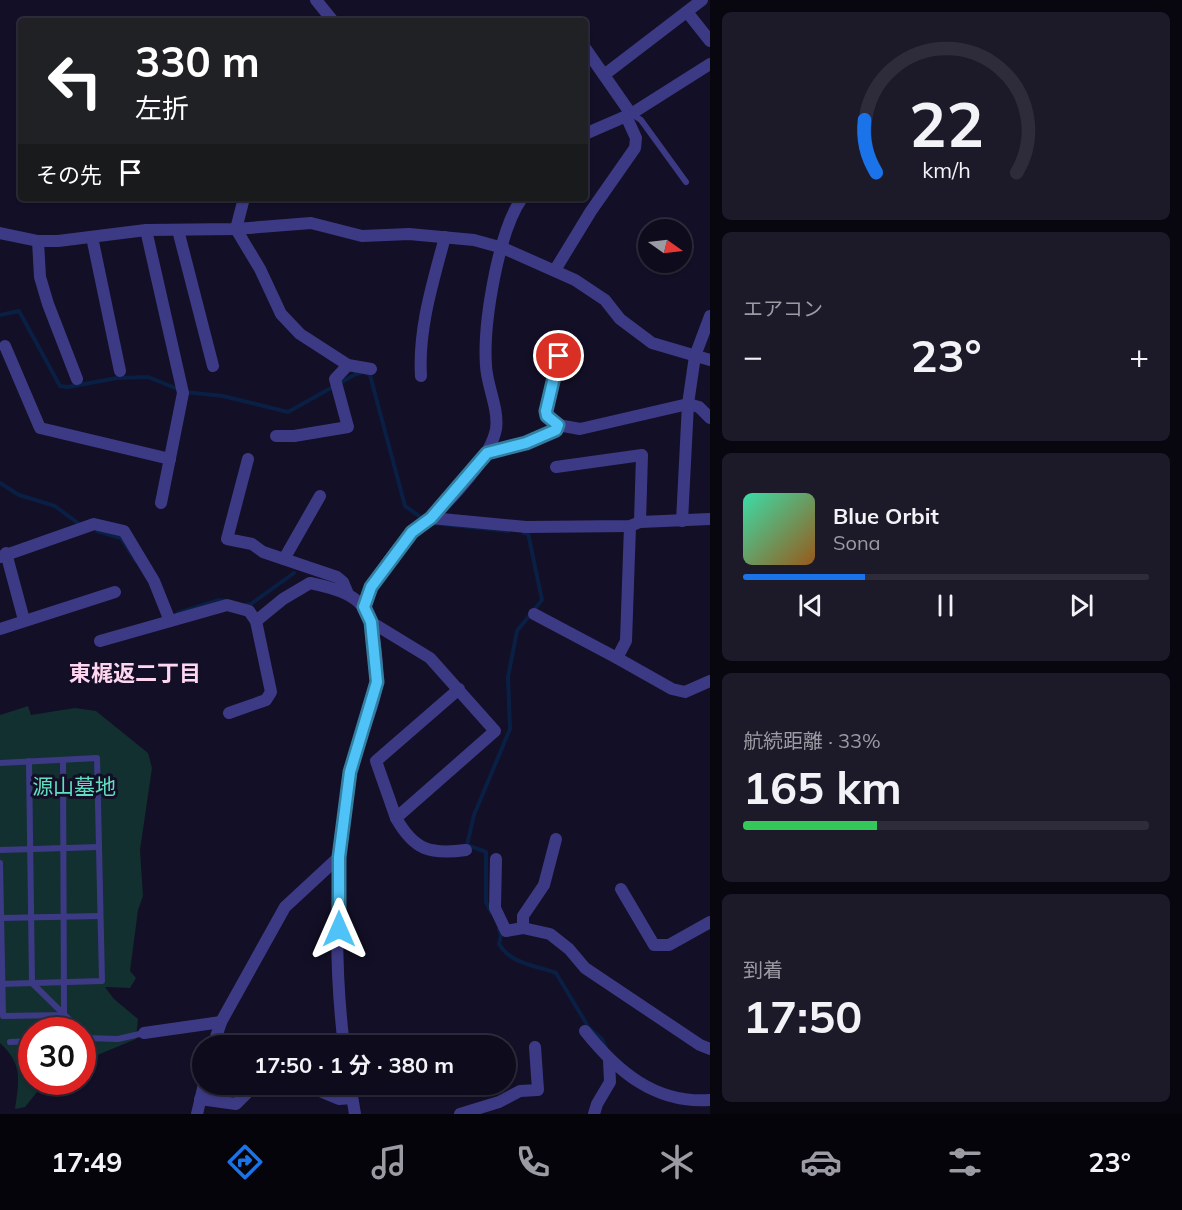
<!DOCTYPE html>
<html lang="ja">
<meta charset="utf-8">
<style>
:root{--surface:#0e0b1c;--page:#1c1929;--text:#f1f3f6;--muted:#9b9ba3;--line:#2e2b3b;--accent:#1a73e8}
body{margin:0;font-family:Mulish,"Noto Sans JP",sans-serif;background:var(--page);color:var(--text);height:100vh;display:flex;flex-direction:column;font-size:22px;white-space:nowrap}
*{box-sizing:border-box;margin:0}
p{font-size:20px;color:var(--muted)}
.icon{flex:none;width:33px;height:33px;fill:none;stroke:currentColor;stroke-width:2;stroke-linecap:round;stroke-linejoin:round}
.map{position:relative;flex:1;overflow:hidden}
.sheet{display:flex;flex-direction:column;gap:12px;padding:12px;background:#08060f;width:472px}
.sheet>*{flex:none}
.hud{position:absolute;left:18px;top:18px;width:570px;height:183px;border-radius:6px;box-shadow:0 2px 4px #0004,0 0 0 2px var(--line);background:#202124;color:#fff;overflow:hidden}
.needle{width:39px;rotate:104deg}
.fabs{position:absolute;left:638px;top:219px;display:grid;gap:12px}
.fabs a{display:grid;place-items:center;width:54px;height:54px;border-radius:50%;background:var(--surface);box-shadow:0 2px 4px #0004,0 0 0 2px var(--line);font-size:30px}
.speed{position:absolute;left:18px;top:1017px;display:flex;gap:12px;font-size:30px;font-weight:700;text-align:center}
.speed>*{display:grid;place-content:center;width:78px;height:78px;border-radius:50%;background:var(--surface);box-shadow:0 2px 4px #0004,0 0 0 2px var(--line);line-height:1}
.speed .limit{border:9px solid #d22;background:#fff;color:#111}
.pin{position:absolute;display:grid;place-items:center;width:51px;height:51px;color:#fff;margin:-26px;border:3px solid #fff;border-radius:50%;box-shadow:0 2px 6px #0007}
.me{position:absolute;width:66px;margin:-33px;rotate:0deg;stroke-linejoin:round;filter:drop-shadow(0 0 4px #0008)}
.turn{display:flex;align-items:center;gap:21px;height:126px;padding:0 18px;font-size:27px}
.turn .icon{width:78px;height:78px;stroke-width:2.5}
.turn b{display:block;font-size:42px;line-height:51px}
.then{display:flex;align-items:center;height:57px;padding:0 18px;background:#0003;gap:12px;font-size:22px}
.big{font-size:45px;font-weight:700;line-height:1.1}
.sheet .widget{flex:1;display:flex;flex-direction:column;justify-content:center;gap:9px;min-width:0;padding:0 21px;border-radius:9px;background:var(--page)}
.sheet .dial{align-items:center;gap:0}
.dial svg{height:156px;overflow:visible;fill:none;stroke:var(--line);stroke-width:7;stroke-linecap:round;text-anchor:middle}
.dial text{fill:var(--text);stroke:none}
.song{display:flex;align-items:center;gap:18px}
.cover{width:72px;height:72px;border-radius:9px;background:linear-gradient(135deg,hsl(160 70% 55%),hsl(30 70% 35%))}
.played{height:6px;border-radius:3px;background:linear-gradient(90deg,var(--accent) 30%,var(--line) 30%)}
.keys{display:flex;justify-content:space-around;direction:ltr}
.heat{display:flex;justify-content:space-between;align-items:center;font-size:33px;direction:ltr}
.charge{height:9px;border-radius:4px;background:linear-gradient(90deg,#34c759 33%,var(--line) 0)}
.trip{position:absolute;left:192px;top:1035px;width:324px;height:60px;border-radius:30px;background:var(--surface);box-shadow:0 2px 4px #0004,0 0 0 2px var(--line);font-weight:700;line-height:60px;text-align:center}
.menu{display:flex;height:96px;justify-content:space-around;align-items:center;background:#06040b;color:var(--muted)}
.menu .icon{width:42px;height:42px}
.menu .selected{color:var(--accent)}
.menu b{font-size:27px;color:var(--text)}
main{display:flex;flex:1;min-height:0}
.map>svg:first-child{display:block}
.green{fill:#12302f}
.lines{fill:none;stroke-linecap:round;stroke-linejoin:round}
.stream{stroke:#0a1f44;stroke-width:4}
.lane{stroke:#3d3a85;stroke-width:6}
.street{stroke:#3d3a85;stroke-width:12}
.route-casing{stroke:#337fa1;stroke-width:15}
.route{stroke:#4fc3f7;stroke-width:10}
.labels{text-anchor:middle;stroke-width:6;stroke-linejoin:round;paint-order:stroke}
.park-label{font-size:21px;fill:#5fe0c0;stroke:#130f26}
.neighbourhood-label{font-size:22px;font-weight:bold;fill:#ffd6f0;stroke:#130f26}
</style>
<main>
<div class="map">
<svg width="710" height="1114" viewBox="0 0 710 1114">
<rect width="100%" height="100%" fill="#130f26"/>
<!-- green -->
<path class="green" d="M 28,706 L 31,715 L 75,708 L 96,711 L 148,753 L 152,768 L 140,850 L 143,896 L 138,910 L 130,971 L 136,978 L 130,988 L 105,987 L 114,999 L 138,1019 L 136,1039 L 83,1061 L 82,1030 L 32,1030 L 32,1082 L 45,1082 L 25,1107 L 15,1109 C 19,1080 23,1064 0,1043 L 0,715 Z"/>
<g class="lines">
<!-- stream -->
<g class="stream">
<polyline points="0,315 19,311 60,386 68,387 117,378 148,377 178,389"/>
<polyline points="185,392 223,396 288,412 356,374 364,372 370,375 405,506 425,520"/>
<polyline points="0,483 19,495 55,506 79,524"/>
<polyline points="432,523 508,531"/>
<polyline points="97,531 121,538 136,561"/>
<polyline points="245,605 251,604 294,573"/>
<polyline points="178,613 219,600 226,601"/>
<polyline points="491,912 486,902 486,852 467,845 474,815 510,729 508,677 517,631 542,600 528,533 524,533"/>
<path d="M 499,929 L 501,935 L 499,944 C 511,964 534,965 556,973 L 589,1028 L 602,1039 L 606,1048"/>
</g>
<!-- lane -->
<g class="lane">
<polyline points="632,114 641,120 686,182"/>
<polyline points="29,761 32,983 80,1030"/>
<polyline points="0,763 97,758 102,981 0,984"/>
<polyline points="0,850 99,847"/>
<polyline points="0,863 3,1016 64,1015 63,760"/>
<polyline points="1,918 100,916"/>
<polyline points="82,1033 87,1038 118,1039 144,1033"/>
<polyline points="10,1042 32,1041"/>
</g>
<!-- street -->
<g class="street">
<polyline points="316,0 333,21"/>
<polyline points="687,12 710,41"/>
<polyline points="585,48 631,114"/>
<polyline points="604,75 702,0"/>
<polyline points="585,134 631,114 710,64"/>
<polyline points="244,198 236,229 260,269 281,314 300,334 348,365 371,369"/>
<polyline points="146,230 183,393 161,503"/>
<polyline points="178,230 213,366"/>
<polyline points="0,233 38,241 58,241 146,230 236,229 311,223 362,236 409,234 474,240 503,248 575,280 605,300 620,319 652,343 710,360"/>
<polyline points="92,237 120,371"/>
<polyline points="38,241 40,277 48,304 77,379"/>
<polyline points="555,270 591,211 635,148 636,138 626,116"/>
<polyline points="5,346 40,428 170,459"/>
<path d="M 421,376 C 418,329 433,282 445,237"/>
<polyline points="558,425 547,416 546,410 564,337"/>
<polyline points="276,436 294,436 348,427 335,379 348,365"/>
<polyline points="487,452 526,443 556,430 558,425 580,429 688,404 699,407 710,418"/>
<polyline points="248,459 227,539 252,544 263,552 337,577 343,582 348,594"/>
<polyline points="556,467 642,455 640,522"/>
<polyline points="431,518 526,527 630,526 640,522 710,519"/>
<polyline points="682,521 688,404 695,356 710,316"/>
<polyline points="630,526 626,641 617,658 672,689 685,692 710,681"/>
<polyline points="6,553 24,620"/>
<polyline points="0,557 94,524 124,531 154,581 170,621"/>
<polyline points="284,559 320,496"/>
<path d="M 364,607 C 373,580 394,552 414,531 C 419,526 427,523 432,517 C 453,498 491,457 496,429 C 499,409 487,386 486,366 C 483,324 498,232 522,198"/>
<polyline points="534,614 617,658"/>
<polyline points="371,622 430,658 495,731 396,818 376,761 459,689"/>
<polyline points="0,629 115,592"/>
<path d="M 100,641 L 227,605 L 249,611 L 256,621 L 283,599 L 310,583 C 335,588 364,595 371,623 C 375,639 378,665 377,682 C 375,710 355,743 350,773 C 336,862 333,956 344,1046"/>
<polyline points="229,713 266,700 271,692 256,621"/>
<path d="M 396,818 C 414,850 430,855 466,850"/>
<polyline points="496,859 495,908 506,931 523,928 550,934 569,949 585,968 700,1045 710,1049"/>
<polyline points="621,889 654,945 669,945 710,922"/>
<polyline points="523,928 523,916 544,885 556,839"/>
<path d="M 585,1031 C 617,1071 655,1104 710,1100"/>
<polyline points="144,1033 221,1022"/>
<polyline points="213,1046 221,1022 285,907 339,857"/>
<polyline points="303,1084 339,1099 352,1098"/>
<polyline points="350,1084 355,1114"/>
<polyline points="200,1099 236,1104 256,1084"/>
<polyline points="197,1114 204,1084"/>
<polyline points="460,1114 499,1102 520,1091 538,1090 535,1047"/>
<polyline points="594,1114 597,1104 610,1082 609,1060"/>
</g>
</g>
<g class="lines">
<defs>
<polyline id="route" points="339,929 339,857 350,772 377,682 371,622 364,607 371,587 412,532 431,518 487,453 526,443 556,430 558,425 547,416 546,411 559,356"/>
</defs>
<!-- route casing -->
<use href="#route" class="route-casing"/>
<!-- route -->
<use href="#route" class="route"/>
</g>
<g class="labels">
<!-- park labels -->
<g class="park-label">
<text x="74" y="794">源山墓地</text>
</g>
<!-- neighbourhood labels -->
<g class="neighbourhood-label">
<text x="135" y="681">東梶返二丁目</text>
</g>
</g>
</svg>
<div class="fabs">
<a><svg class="needle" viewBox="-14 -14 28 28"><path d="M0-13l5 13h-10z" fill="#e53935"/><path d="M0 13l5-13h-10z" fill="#9b9ba3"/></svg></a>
</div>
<div class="speed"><div class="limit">30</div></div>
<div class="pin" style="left:559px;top:356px;background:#d93025"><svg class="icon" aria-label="arrive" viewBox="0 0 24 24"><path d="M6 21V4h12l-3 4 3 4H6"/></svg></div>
<svg class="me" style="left:339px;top:929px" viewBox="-20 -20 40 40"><path d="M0-17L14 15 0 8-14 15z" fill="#4fc3f7" stroke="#fff" stroke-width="4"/></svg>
<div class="trip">17:50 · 1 分 · 380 m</div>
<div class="hud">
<div class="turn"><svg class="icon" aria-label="left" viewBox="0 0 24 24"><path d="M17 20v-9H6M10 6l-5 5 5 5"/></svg><div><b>330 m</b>左折</div></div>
<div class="then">その先<svg class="icon" aria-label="arrive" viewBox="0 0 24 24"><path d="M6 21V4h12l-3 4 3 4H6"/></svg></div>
</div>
</div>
<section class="sheet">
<div class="widget dial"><svg viewBox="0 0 100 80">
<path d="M14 69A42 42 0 1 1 86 69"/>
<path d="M14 69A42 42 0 0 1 8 42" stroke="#1a73e8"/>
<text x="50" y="56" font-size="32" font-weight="700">22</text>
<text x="50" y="72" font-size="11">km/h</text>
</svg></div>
<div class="widget"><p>エアコン</p>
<div class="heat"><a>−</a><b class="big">23°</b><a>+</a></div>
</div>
<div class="widget">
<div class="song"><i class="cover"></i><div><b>Blue Orbit</b><p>Sona</p></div></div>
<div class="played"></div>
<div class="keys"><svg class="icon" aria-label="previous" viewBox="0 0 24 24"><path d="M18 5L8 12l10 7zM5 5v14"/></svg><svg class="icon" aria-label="pause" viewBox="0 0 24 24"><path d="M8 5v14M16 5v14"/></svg><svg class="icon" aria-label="next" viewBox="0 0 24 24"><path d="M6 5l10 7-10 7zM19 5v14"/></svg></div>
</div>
<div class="widget"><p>航続距離 · 33%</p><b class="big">165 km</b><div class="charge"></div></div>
<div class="widget"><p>到着</p><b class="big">17:50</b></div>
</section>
</main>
<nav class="menu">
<b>17:49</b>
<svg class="icon selected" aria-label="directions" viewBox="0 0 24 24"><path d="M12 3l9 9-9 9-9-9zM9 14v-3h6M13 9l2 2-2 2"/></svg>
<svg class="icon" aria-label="music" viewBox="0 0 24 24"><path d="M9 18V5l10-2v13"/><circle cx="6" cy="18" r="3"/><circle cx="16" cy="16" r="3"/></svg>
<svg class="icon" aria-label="phone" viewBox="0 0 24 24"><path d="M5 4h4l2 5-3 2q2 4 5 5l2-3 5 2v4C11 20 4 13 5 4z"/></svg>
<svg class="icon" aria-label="climate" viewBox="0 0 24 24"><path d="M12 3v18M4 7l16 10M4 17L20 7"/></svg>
<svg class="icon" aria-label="car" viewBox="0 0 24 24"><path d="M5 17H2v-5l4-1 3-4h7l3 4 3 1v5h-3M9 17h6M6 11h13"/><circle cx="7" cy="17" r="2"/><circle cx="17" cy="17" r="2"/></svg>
<svg class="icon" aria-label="filters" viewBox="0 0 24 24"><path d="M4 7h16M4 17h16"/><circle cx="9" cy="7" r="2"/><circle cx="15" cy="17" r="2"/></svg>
<b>23°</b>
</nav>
